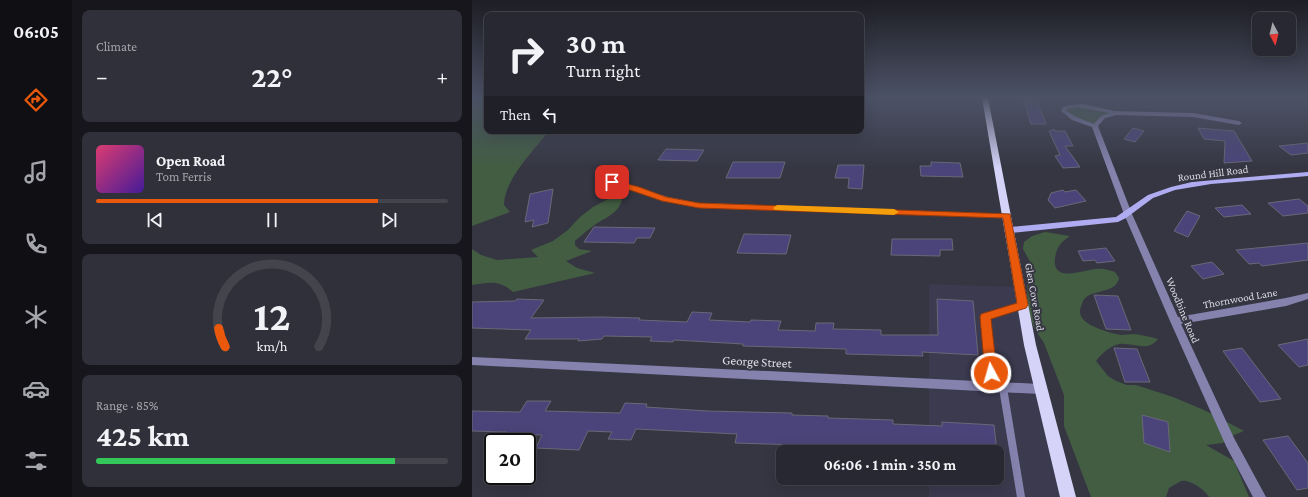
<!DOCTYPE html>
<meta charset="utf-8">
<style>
:root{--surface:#282832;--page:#30303a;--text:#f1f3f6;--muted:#a5a6ac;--line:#44444d;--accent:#ea580c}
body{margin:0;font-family:"Crimson Pro",serif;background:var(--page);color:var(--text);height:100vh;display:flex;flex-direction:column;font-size:15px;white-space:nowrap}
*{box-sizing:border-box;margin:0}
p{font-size:13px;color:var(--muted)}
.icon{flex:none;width:22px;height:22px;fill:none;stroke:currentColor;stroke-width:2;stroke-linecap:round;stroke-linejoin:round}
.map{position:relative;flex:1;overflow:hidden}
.sheet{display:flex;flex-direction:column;gap:10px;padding:10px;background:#16161c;width:400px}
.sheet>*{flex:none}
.guide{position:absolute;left:12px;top:12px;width:380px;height:122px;border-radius:8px;box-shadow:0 4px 16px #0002,0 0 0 1px var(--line);background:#282832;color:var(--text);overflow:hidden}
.needle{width:26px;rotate:173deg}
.tools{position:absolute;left:780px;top:12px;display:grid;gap:8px}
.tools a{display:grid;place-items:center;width:44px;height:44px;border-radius:8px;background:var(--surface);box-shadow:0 4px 16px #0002,0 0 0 1px var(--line);font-size:20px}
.speed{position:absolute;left:12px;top:433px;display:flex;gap:8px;font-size:20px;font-weight:700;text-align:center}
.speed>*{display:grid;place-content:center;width:52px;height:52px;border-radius:50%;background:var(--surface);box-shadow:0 4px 16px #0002,0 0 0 1px var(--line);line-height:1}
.speed .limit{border:2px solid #111;border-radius:6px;background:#fff;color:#111}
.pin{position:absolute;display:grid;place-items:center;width:34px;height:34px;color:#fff;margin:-17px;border-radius:8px;box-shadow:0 2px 6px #0006}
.me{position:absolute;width:44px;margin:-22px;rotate:354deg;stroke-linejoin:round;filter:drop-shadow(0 0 3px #0008)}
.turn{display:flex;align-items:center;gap:14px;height:84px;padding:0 16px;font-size:18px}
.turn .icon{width:52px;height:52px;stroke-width:2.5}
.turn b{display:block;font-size:28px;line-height:34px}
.then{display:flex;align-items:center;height:38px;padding:0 16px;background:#0003;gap:8px;font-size:15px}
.big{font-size:30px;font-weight:700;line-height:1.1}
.sheet .tile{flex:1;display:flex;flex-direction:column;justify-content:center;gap:6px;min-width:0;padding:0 14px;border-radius:8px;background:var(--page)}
.sheet .dial{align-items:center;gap:0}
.dial svg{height:104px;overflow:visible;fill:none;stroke:var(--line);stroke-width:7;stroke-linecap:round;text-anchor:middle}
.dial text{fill:var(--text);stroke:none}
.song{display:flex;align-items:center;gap:12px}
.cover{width:48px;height:48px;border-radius:6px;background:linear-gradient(135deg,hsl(340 70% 55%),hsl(260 70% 35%))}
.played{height:4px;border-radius:2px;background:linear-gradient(90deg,var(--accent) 80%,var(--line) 80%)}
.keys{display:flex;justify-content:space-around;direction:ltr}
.heat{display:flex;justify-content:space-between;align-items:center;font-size:22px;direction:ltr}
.charge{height:6px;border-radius:3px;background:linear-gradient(90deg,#34c759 85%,var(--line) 0)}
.trip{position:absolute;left:304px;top:445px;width:228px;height:40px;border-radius:8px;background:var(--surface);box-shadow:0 4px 16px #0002,0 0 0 1px var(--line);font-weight:700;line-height:40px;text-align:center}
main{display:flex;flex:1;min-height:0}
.dock{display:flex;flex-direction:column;width:72px;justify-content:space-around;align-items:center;background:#101014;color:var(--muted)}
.dock .icon{width:28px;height:28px}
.dock .current{color:var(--accent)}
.dock b{font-size:18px;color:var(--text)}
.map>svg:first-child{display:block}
.built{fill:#3b3a4e}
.green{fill:#425d42}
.building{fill:#4a447a;stroke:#696877}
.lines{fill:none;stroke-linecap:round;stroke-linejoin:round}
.lane-far1{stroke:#8582ae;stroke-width:6}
.lane{stroke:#8582ae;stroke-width:8}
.street{fill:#8582ae;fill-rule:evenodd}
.secondary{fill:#b0acf2;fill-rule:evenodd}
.primary{fill:#d5d4f8;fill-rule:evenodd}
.route{fill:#ea580c;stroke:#983908}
.slow{fill:#f59e0b}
.labels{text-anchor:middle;stroke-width:4;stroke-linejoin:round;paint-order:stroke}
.street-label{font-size:11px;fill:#dbdbe4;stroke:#363643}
.near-street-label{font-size:13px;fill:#dbdbe4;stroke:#363643}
</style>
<main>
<nav class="dock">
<b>06:05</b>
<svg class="icon current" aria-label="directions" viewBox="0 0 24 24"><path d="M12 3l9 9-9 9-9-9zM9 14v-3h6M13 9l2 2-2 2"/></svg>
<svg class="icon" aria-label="music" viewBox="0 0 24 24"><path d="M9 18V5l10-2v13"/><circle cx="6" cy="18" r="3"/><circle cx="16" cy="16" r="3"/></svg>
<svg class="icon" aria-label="phone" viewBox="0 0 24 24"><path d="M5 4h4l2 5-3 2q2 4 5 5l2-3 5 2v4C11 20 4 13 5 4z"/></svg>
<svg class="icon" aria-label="climate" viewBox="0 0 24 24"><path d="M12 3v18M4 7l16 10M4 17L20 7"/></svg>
<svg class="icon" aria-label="car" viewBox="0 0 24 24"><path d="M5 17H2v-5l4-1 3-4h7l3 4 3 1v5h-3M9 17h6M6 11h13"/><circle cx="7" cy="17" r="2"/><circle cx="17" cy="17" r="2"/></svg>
<svg class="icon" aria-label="filters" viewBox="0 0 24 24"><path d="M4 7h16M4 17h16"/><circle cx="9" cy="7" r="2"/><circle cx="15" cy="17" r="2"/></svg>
</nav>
<section class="sheet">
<div class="tile"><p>Climate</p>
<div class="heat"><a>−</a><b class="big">22°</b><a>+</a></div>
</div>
<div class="tile">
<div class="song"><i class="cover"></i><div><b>Open Road</b><p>Tom Ferris</p></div></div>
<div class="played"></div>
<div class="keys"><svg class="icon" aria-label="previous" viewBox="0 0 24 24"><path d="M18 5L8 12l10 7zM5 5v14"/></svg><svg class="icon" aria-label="pause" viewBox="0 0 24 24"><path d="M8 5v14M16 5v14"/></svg><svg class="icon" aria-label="next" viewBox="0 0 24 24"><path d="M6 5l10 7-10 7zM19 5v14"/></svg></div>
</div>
<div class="tile dial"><svg viewBox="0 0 100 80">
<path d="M14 69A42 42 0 1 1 86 69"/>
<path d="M14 69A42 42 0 0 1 9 55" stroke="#ea580c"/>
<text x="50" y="56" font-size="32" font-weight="700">12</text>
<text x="50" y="72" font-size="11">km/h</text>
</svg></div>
<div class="tile"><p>Range · 85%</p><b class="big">425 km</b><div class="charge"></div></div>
</section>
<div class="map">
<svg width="836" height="497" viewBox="0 0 836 497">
<rect width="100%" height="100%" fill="#363643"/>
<!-- built -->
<polygon class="built" points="457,284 548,287 596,497 457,497 457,478 525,478 525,452 457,452"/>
<!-- green -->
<g class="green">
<path d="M 0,98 L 15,98 L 15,131 L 77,131 C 62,150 32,180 32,205 L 38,212 L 0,226 Z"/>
<polygon points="604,106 644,113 634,115 623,126 594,114 593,108"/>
<path d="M 146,194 L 150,200 C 146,215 131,218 120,227 C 114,231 109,236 103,241 L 103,245 L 107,249 L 120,251 L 94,261 L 105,268 L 123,273 L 41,292 C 28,280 17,282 0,285 L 0,249 L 9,255 L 25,260 L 66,257 L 59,250 L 81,241 L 96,230 L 108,217 L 121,207 Z"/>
<path d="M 573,232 L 598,236 C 589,242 584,248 583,259 C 580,284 614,269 624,269 C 630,268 637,270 643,272 L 647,278 C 644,296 614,287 610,304 C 608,309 607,311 609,316 C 613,326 640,334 650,335 C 654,335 658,334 662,334 C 671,335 679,337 686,339 C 675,353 661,342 647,344 C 638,346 630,353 624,361 L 636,376 L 644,381 L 655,385 L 664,385 L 701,397 L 732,410 L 772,431 L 757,437 L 751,443 L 734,445 L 762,461 L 777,497 L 737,497 C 733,490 718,479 709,481 C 705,483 701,486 697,488 L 694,497 L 619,497 L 592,426 L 592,395 L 572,343 L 562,328 L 556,310 L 555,282 L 560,265 L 551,249 L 552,242 L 560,236 Z"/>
</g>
<!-- building -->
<g class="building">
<polygon points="551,98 564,98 574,124 559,124"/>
<polygon points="661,128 672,131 663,142 652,139"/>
<polygon points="726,128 762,131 780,161 752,163 753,141 732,139"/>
<polygon points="582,129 583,131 593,131 601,146 593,146 608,167 591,168 583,156 588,155 577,131"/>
<polygon points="836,143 836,153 819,155 807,146"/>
<polygon points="194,149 232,150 225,161 186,160"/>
<polygon points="261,162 313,162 308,178 254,178"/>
<polygon points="459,162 488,163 491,177 449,176 448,166 459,166"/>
<polygon points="366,165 392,165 390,189 376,188 377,178 363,178"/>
<polygon points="81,189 76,223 60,227 62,220 53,222 58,194"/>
<polygon points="591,190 593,192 604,190 614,201 583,208 576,200 579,193"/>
<polygon points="827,199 836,206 836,213 811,216 796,203"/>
<polygon points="770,205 779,214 752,217 743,208"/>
<polygon points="715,211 728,216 716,237 702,231"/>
<polygon points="122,227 183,228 178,238 165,238 162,243 112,242"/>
<polygon points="272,234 319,235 314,254 265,253"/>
<polygon points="420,239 480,239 481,250 468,250 468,256 419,255"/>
<polygon points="836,243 836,260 790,266 787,263 777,264 764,250"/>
<polygon points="634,248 643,261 625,263 623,260 611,261 606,251"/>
<polygon points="740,262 752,274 731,279 719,266"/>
<polygon points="622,295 646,296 659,330 634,329"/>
<polygon points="45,299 72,300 59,318 129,317 168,318 167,320 215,322 220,312 240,313 237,320 278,322 279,320 309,321 306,330 343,331 344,323 362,323 361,329 409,330 409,335 466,335 465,299 501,301 506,355 450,352 451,356 374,354 374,349 271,346 271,344 202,340 201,342 178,341 180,337 132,336 130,339 106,341 107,339 53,339 59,330 0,328 0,302 43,301"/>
<polygon points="836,339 836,365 827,367 806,345"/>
<polygon points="642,348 665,349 678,382 653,382"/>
<polygon points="770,348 809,399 788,402 751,351"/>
<polygon points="55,401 79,401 73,411 148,413 153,403 175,404 174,407 235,411 320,413 320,415 356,416 356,418 421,420 421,424 470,426 470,422 522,425 525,452 327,452 328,445 263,443 265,434 164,429 159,440 136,439 140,432 116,431 107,450 64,448 70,435 34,434 35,432 0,431 0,411 48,412"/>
<polygon points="670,415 696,422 698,452 672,443"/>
<polygon points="816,436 836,463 836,488 825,490 791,440"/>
</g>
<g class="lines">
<!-- lane-far1 -->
<polyline class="lane-far1" points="514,328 513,317 551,305"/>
<!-- lane -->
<g class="lane">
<polyline points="514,327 521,387"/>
<polyline points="531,388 549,497"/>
</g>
<!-- street -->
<g class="street">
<path d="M 611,104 L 643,111 L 721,113 L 767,121 L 770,123 L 767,125 L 721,117 L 644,115 L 633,118 L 626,126 L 660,214 L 706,317 L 814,298 L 836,293 L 836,299 L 814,306 L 709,324 L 762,438 L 794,497 L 781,497 L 754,446 L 698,321 L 652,214 L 620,127 L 600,120 L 589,111 L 591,107 L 599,105 ZM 604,107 L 638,113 L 629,116 L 622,124 L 604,117 L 595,111 L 595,109 Z"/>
<path d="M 138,180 L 142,180 L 196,197 L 227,203 L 535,214 L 539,216 L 535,218 L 227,207 C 196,203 167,192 138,184 L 137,182 Z"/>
<polygon points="0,357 568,384 572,386 573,389 572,392 568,394 0,365"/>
</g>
<!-- secondary -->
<polygon class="secondary" points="836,172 836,176 739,184 703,190 681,198 654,218 646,222 538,233 534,230 538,227 644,217 676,195 699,187 720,182"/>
<!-- primary -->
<polygon class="primary" points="510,98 516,98 564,345 604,497 588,497 552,345"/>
</g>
<!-- sky -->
<linearGradient id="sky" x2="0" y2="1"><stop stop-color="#1e1e25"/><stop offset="0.58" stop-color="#4c5266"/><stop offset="1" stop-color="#4c5266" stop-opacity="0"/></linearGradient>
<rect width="836" height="168" fill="url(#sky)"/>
<!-- route -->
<polygon class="route" points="137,180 140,180 167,187 194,197 227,203 538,214 556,305 554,308 519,319 525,373 523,377 519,378 515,377 513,373 508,317 509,314 545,303 531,218 227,208 190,201 161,191 137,184"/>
<!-- slow -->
<polygon class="slow" points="305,205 422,209 427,212 422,215 303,210 301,208"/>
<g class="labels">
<!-- street labels -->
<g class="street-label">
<text transform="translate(741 173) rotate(-7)" y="4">Round Hill Road</text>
<text transform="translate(563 297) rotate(80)" y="4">Glen Cove Road</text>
<text transform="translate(768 298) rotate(-10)" y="4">Thornwood Lane</text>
<text transform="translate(711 310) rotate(67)" y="4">Woodbine Road</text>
</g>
<!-- near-street labels -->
<g class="near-street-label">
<text transform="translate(285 361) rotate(3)" y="5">George Street</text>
</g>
</g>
</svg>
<div class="tools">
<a><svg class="needle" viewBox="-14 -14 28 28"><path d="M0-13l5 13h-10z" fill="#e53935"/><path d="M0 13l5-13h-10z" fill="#a5a6ac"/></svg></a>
</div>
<div class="speed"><div class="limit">20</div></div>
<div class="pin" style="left:140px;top:182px;background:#d93025"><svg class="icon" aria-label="arrive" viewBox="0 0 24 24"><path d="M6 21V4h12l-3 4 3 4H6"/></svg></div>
<svg class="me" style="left:519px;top:373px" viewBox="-20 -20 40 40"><circle r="17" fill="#ea580c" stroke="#fff" stroke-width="3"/><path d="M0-11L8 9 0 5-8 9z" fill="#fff"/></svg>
<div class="trip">06:06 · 1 min · 350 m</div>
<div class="guide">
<div class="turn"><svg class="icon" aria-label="right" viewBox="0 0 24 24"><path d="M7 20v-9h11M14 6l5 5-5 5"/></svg><div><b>30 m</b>Turn right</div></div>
<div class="then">Then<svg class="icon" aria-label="left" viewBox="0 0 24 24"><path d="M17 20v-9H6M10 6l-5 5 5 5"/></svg></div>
</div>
</div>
</main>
